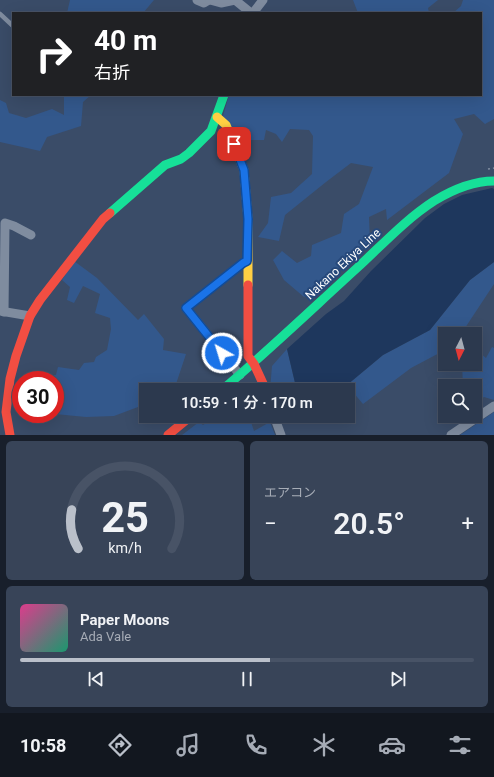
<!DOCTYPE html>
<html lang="ja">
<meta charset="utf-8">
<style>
:root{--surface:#2c394e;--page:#384458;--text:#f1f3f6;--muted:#a6acb6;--line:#485366;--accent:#bac0ca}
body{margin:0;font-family:Roboto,"Noto Sans JP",sans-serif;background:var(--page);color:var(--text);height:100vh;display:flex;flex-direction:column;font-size:15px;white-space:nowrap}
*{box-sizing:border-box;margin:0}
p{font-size:13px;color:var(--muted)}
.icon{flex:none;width:22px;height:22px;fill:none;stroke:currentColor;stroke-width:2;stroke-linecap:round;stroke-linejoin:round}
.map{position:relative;height:435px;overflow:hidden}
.details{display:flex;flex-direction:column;gap:6px;padding:6px;background:#181f2b;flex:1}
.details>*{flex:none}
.hud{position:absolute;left:12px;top:12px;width:470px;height:84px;border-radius:0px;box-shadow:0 4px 16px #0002,0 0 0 1px var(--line);background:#202124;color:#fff;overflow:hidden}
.needle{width:26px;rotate:186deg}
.tools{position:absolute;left:438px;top:327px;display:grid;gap:8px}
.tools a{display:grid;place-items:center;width:44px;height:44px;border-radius:0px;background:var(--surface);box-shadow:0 4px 16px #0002,0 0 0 1px var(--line);font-size:20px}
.speed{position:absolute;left:12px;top:371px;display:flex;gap:8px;font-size:20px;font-weight:700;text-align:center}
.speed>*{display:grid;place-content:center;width:52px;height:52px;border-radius:50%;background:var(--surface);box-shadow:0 4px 16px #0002,0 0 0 1px var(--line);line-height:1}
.speed .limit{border:6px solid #d22;background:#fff;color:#111}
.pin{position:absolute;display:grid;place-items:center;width:34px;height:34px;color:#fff;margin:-17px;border-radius:8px;box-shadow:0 2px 6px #0006}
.me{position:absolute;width:44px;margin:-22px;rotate:321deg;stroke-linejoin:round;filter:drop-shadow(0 0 3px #0008)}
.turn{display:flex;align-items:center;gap:14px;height:84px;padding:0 16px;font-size:18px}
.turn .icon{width:52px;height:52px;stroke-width:2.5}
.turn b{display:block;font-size:28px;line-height:34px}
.big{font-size:30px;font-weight:600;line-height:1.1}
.details .tile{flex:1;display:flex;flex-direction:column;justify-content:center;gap:6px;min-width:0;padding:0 14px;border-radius:6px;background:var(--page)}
.details .dial{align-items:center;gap:0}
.dial svg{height:104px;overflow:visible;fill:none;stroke:var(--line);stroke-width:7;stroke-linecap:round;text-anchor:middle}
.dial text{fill:var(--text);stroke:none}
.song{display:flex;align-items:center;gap:12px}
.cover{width:48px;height:48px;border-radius:6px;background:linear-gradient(135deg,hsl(330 70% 55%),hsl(160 70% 35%))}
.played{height:4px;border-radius:2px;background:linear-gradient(90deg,var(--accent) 55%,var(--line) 55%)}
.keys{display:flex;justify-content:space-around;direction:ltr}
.heat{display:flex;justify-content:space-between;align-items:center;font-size:22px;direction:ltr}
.details .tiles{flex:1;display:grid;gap:6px;grid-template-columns:1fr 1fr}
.tile:last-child{grid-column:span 2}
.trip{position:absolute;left:139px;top:383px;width:216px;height:40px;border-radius:0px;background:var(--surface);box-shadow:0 4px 16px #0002,0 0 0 1px var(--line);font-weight:600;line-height:40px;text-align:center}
.dock{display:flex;height:64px;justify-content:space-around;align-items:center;background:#12171f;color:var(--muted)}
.dock .icon{width:28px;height:28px}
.dock .current{color:var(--accent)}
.dock b{font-size:18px;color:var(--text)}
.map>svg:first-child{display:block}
.green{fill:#33588c}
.water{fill:#1e375d}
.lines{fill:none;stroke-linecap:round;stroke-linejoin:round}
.path{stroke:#7f8c9f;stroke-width:1.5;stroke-dasharray:2 3;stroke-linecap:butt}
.lane{stroke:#7f8c9f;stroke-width:4.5}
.street{stroke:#7f8c9f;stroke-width:9}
.fast{stroke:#16e098;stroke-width:9}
.slow{stroke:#ffcf43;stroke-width:9}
.jam{stroke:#f24e42;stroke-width:9}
.route-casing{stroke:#114b97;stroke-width:10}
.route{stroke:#1a73e8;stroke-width:7}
.labels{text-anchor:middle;stroke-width:4;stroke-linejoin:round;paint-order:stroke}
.street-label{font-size:12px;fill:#fff;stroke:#27497b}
</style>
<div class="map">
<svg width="494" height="435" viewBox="0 0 494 435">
<rect width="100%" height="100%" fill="#3a4c68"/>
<!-- green -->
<g class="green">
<polygon points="70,0 154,0 143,13 67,13"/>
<polygon points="353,0 438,0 428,8 429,13 358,13"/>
<polygon points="463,0 494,0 494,119 485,124 474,114 454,119 463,134 449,173 387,220 386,209 369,217 370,243 304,297 284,280 273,260 282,251 297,263 311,256 312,245 341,233 344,214 359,204 373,167 351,163 326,182 285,215 279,241 258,237 268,223 271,197 291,193 312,174 313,136 309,130 290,129 282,142 276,134 266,130 264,140 251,140 246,131 232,131 223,116 229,95 481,95 481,13 453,13 461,6"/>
<polygon points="64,95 91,95 83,102 81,126 47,137 40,151 0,142 0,100 6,103 9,113 26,118 52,109 64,115"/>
<polygon points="74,261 97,278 138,320 144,314 164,339 163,350 186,354 174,390 146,390 146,404 114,416 86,417 55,414 55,380 44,380 42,377 56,375 58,367 79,370 84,363 94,362 96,357 107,350 111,329 110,318 95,313 100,294 83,286 74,303 67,300 70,287 62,280"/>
<polygon points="494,262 494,284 463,331 461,334 445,334 445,350 411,368 363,404 347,385 383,355 430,330 470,280"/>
<polygon points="492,347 494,348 494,400 484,397 475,403 475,386 463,386 462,364 475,364 475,349 486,358"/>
<polygon points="287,349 296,387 307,388 306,390 270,390 272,366"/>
<polygon points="494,412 494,435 460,435"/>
<polygon points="217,416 249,416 254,431 270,422 275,435 182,435 199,422 203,425"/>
</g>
<!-- water -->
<polygon class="water" points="492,188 494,189 494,262 470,280 430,330 383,355 341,390 306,390 307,388 296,387 287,349 326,314 344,301 371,271 425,218 444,204 462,195"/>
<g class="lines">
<!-- path -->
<polyline class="path" points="488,169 494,168"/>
<!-- lane -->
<polyline class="lane" points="0,14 13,26"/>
<!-- street -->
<g class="street">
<polyline points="197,0 204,3 209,0"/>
<polyline points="210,0 221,3 235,0"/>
<polyline points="235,0 251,13"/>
<polyline points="253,13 263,0"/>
<polyline points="0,311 30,316"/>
<polyline points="4,312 5,223 14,226 31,235"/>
<polyline points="240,375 186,308 243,263 247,261"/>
<polyline points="274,416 281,435"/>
<polyline points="451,435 494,406"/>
</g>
<!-- fast -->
<g class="fast">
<polyline points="110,213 165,165 181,159 189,153 211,131 224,95"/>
<path d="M 222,390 C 268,351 312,309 357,268 C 382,245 406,219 434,201 C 452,190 473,181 494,181"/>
</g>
<!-- slow -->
<polyline class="slow" points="217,117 226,125 244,170 248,219 248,285"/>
<!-- jam -->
<g class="jam">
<polyline points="248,285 248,356 254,364 266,390"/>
<polyline points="10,435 6,412 10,379 16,356 30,316 40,300 103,219 110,213"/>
<polyline points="168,435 191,416"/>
</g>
</g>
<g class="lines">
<defs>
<polyline id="route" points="222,353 186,308 243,263 247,261 248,219 244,170 234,144"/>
</defs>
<!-- route casing -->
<use href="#route" class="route-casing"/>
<!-- route -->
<use href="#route" class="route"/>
</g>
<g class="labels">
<!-- street labels -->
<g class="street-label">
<text transform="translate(343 264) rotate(-43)" y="4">Nakano Ekiya Line</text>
</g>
</g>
</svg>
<div class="tools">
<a><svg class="needle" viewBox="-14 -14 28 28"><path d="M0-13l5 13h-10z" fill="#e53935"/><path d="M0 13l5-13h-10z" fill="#a6acb6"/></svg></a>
<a><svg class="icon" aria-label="search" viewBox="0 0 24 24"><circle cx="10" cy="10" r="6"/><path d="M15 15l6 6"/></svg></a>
</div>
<div class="speed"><div class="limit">30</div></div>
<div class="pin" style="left:234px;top:144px;background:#d93025"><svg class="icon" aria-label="arrive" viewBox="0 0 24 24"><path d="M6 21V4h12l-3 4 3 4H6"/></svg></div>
<svg class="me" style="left:222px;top:353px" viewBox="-20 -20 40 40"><circle r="17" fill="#1a73e8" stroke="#fff" stroke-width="3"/><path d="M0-11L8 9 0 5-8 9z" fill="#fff"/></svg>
<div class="trip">10:59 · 1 分 · 170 m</div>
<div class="hud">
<div class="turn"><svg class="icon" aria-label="right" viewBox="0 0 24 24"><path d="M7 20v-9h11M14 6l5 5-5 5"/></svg><div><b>40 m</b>右折</div></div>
</div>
</div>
<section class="details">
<div class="tiles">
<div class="tile dial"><svg viewBox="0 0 100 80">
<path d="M14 69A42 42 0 1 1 86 69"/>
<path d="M14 69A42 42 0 0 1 9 39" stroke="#bac0ca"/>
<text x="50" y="56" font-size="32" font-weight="700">25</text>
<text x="50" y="72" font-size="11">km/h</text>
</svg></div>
<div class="tile"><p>エアコン</p>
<div class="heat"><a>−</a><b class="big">20.5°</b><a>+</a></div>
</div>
<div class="tile">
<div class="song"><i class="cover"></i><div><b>Paper Moons</b><p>Ada Vale</p></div></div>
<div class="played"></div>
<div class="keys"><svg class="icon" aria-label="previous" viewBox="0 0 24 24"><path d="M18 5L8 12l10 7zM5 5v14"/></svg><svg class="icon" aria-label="pause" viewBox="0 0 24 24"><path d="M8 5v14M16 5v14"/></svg><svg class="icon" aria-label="next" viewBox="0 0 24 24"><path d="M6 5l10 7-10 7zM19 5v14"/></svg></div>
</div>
</div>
</section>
<nav class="dock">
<b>10:58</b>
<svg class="icon current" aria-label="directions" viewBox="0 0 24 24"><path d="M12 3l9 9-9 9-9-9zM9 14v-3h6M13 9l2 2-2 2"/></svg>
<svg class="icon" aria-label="music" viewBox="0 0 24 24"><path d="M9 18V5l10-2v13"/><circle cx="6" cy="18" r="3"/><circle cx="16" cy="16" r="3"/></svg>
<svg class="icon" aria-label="phone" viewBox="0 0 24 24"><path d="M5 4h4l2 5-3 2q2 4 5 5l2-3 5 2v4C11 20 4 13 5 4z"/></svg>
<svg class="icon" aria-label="climate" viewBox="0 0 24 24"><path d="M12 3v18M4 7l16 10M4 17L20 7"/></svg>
<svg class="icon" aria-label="car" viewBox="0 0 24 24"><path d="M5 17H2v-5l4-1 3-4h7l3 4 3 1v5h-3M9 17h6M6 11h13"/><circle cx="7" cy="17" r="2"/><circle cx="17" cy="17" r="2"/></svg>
<svg class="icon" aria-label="filters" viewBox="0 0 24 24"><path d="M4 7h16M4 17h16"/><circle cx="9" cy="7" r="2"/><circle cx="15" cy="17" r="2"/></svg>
</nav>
